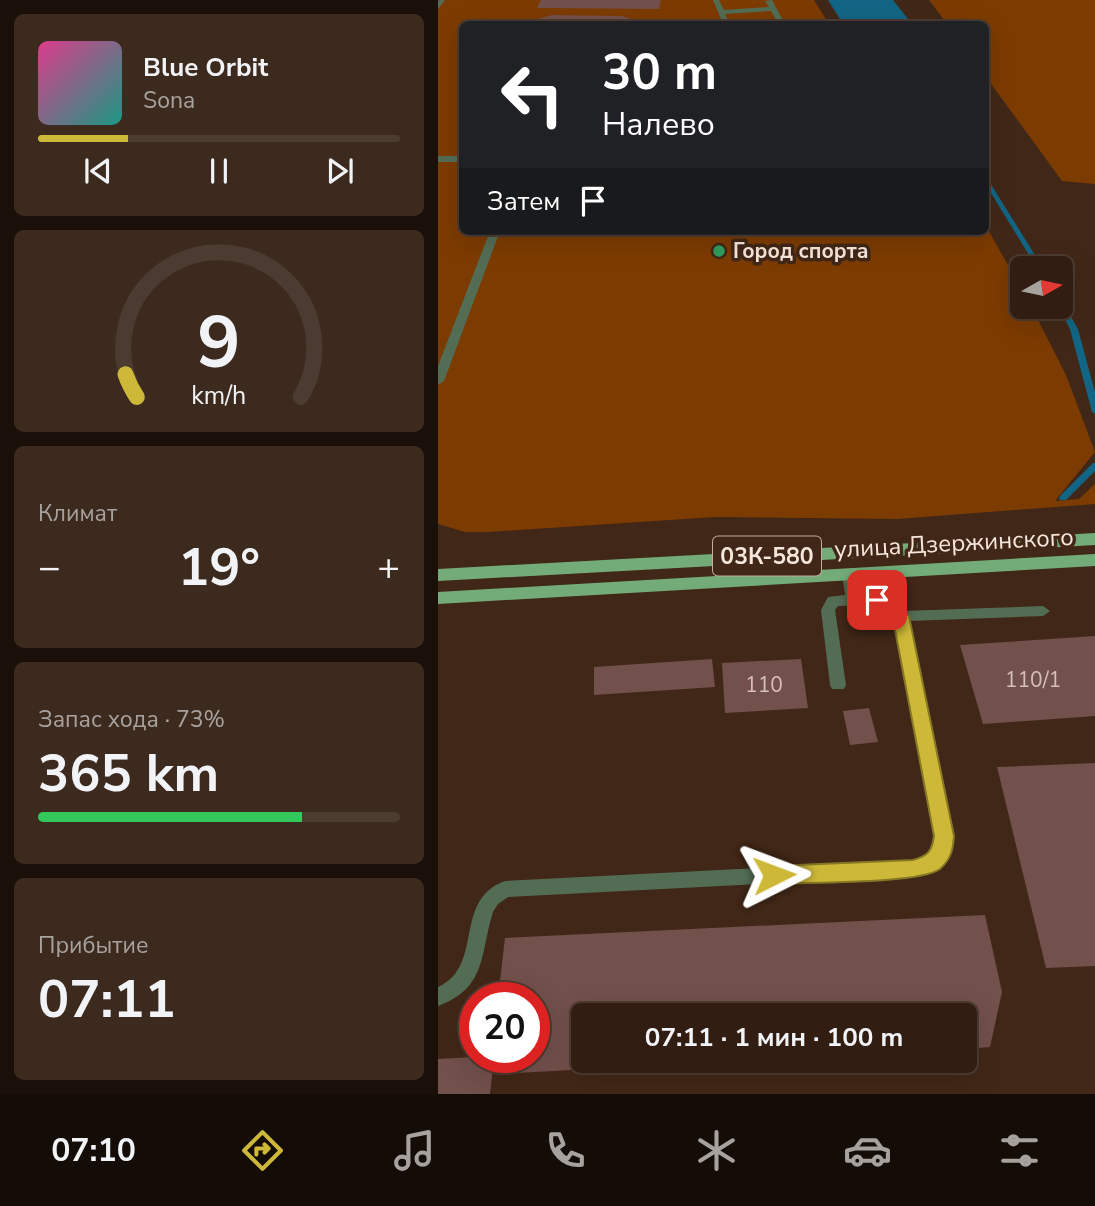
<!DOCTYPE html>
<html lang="ru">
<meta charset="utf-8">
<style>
:root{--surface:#311d11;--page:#3d2a1f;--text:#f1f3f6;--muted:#a8a29f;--line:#4c3b31;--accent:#ceb837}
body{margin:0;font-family:"Nunito Sans",sans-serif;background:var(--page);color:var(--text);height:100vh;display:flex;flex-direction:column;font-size:26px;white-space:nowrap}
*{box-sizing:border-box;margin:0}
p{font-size:23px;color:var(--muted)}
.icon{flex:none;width:38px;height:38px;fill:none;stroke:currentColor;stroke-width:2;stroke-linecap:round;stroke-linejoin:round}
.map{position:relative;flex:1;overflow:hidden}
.panel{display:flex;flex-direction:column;gap:14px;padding:14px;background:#1b1009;width:438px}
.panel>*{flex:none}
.hud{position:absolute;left:21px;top:21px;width:530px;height:214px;border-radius:10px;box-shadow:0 7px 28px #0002,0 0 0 2px var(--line);background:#202124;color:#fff;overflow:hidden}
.needle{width:46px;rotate:81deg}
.buttons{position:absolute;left:572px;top:256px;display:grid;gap:14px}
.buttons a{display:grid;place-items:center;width:63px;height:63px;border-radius:10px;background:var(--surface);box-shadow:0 7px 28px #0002,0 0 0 2px var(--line);font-size:35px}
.speed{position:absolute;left:21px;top:982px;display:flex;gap:14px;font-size:35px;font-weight:700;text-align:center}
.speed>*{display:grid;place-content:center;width:91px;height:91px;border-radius:50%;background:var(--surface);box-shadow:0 7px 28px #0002,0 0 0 2px var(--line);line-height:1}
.speed .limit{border:10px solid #d22;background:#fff;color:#111}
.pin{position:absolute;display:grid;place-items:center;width:60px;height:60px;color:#fff;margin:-30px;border-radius:14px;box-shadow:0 4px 10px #0006}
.me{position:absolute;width:77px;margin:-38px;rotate:87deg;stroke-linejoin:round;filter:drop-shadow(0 0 5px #0008)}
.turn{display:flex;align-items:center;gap:24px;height:147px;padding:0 28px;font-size:32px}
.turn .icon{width:91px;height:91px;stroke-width:2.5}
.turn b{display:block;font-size:49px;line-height:60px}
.then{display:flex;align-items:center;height:66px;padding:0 28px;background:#0003;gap:14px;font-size:26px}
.big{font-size:52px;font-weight:700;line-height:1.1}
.panel .card{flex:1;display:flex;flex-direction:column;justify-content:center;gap:10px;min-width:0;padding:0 24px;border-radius:10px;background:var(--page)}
.panel .dial{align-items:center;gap:0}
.dial svg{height:182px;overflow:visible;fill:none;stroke:var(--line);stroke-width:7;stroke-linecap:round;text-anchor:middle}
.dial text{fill:var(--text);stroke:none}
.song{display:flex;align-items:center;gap:21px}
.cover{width:84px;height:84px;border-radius:10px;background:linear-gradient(135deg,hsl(330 70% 55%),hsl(170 70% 35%))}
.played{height:7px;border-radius:4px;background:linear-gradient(90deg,var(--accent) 25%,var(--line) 25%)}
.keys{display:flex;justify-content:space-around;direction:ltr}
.heat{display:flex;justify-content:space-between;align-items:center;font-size:38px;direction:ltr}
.charge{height:10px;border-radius:5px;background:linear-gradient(90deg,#34c759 73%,var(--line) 0)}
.trip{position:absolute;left:133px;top:1003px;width:406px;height:70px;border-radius:10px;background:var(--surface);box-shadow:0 7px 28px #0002,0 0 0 2px var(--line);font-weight:700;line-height:70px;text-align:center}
.tab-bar{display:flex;height:112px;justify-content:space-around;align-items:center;background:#140c07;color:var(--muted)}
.tab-bar .icon{width:49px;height:49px}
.tab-bar .current{color:var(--accent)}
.tab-bar b{font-size:32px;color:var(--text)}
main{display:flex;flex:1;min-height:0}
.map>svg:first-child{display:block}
.green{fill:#7c3b00}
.water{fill:#126584}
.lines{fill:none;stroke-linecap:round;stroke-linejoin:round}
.stream{fill:#126584;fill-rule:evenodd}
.building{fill:#72504c}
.service{fill:#536d55;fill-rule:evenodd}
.primary{fill:#73ac79;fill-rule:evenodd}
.route{fill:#ceb837;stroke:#867824;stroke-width:2}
.leisure-dot{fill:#2e9e5b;stroke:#412717;stroke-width:2.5}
.labels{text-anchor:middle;stroke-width:7;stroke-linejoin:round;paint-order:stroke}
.far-poi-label{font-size:21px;font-weight:bold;fill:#f7e6dc;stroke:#412717;text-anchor:start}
.number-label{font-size:21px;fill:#d6c0b8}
.shield{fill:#412717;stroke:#c0ada1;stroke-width:2}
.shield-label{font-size:23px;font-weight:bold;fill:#f7e6dc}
.street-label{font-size:24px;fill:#f7e6dc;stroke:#412717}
</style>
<main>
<section class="panel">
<div class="card">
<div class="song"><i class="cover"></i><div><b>Blue Orbit</b><p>Sona</p></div></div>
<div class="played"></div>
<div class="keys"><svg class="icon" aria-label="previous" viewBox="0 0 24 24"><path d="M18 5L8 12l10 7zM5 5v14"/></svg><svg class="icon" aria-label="pause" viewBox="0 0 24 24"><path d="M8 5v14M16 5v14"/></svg><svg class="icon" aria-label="next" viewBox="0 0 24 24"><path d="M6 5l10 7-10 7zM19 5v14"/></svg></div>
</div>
<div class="card dial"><svg viewBox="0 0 100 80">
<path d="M14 69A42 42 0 1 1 86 69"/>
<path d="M14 69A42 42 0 0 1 9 59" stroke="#ceb837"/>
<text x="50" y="56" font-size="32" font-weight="700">9</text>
<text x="50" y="72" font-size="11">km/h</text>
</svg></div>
<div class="card"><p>Климат</p>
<div class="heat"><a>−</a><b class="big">19°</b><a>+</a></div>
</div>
<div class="card"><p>Запас хода · 73%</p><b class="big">365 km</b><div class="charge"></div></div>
<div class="card"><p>Прибытие</p><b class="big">07:11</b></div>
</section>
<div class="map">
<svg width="658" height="1094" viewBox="0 0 658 1094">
<rect width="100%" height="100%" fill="#412717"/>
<!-- green -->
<g class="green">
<polygon points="0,0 376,0 391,24 24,24 24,231 548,231 548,226 584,290 584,306 593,306 628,375 657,452 617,501 641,499 657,484 657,504 459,519 277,517 50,532 27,532 0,524"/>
<polygon points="491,0 657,0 657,184 624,181 548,77 548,24 509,24"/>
</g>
<!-- water -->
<polygon class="water" points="390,0 455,0 474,24 405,24"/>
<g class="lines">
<!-- stream -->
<g class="stream">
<polygon points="548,179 551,181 605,268 599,268 548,185"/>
<polygon points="623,303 626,305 640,329 658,396 658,414 654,412 632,329 620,306 623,306"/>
<polygon points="655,463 658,463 658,470 628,500 622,500 621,498 622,496"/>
</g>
</g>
<!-- building -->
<g class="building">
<polygon points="103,0 223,0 221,9 99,8"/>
<polygon points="114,15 184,16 207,24 82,24"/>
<polygon points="658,636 658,716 545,724 522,645"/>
<polygon points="274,659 277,687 156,695 156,667"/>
<polygon points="363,659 370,708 287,713 284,663"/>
<polygon points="431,708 440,742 412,745 405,711"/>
<polygon points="658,763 658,966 608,968 559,767"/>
<polygon points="547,915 564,992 552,1047 527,1049 527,1015 145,1015 145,1060 265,1063 78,1073 73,1057 96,1057 96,998 60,998 67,938"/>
<polygon points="37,1057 56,1057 52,1094 0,1094 0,1059"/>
</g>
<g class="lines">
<!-- service -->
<g class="service">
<polygon points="1,0 7,0 0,9 0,1"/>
<polygon points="275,0 281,0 286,10 331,7 327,1 334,0 347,24 340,24 333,11 287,14 292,24 285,24"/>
<rect x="0" y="156" width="24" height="6"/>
<polygon points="52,231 62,231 6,381 0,385 0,366"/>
<path d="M 411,569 L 418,574 L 422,595 L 444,597 L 465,611 L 605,606 L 612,611 L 605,616 L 470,621 L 515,836 C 512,861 499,870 475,876 L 70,897 L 60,904 L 55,912 C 42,954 49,988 0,1006 L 0,987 C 47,966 14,900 67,881 L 475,860 L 491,853 L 497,836 L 455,618 L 436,605 L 400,606 L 397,610 L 408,685 L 406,689 L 394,689 L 392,685 L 383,610 L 390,597 L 407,595 L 404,574 Z"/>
</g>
<!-- primary -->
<g class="primary">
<polygon points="658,533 658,545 0,581 0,569"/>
<polygon points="658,554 658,566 0,604 0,592"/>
</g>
</g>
<!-- route -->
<path class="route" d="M 439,594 L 471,616 L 516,836 C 515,850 513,859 502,869 C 482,884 367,882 336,884 L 329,881 L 326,875 L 329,869 L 336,866 L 475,860 C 490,856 494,851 496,836 L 455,619 L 434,604 L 434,596 Z"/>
<!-- markers -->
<circle class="leisure-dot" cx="281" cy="251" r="7"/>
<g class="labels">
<!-- far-poi labels -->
<g class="far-poi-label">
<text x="295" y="258">Город спорта</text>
</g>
<!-- number labels -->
<g class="number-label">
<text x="595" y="687">110/1</text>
<text x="326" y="692">110</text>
</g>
<!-- shield labels -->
<rect class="shield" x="275" y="536.5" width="108" height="39" rx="5"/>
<g class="shield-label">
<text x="329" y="564">03К-580</text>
</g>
<!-- street labels -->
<g class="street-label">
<text transform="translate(516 543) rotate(-3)" y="8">улица Дзержинского</text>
</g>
</g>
</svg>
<div class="buttons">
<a><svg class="needle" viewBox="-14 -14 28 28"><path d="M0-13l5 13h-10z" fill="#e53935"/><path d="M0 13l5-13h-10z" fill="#a8a29f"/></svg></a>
</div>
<div class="speed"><div class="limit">20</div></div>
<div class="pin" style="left:439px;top:600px;background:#d93025"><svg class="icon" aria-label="arrive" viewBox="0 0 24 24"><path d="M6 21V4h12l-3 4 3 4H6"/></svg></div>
<svg class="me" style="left:336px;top:875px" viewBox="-20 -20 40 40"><path d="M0-17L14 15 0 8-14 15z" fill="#ceb837" stroke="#fff" stroke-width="4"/></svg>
<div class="trip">07:11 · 1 мин · 100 m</div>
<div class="hud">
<div class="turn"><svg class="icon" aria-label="left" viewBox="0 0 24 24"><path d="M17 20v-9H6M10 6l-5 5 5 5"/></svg><div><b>30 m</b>Налево</div></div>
<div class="then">Затем<svg class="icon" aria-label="arrive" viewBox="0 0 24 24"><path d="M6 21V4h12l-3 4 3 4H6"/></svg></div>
</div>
</div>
</main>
<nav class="tab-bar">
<b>07:10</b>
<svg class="icon current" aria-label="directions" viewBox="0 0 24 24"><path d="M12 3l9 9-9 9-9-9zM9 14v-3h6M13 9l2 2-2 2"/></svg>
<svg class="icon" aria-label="music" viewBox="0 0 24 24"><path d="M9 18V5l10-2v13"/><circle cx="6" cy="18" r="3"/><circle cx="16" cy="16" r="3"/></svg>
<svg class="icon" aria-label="phone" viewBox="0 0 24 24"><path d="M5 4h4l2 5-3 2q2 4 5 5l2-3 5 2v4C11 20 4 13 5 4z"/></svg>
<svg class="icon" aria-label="climate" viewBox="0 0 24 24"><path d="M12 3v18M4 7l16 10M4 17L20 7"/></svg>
<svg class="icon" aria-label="car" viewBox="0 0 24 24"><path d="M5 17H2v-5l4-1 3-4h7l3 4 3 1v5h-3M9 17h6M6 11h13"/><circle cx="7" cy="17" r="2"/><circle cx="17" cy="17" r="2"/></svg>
<svg class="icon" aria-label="filters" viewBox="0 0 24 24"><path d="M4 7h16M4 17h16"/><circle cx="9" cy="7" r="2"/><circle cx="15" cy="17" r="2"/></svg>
</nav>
